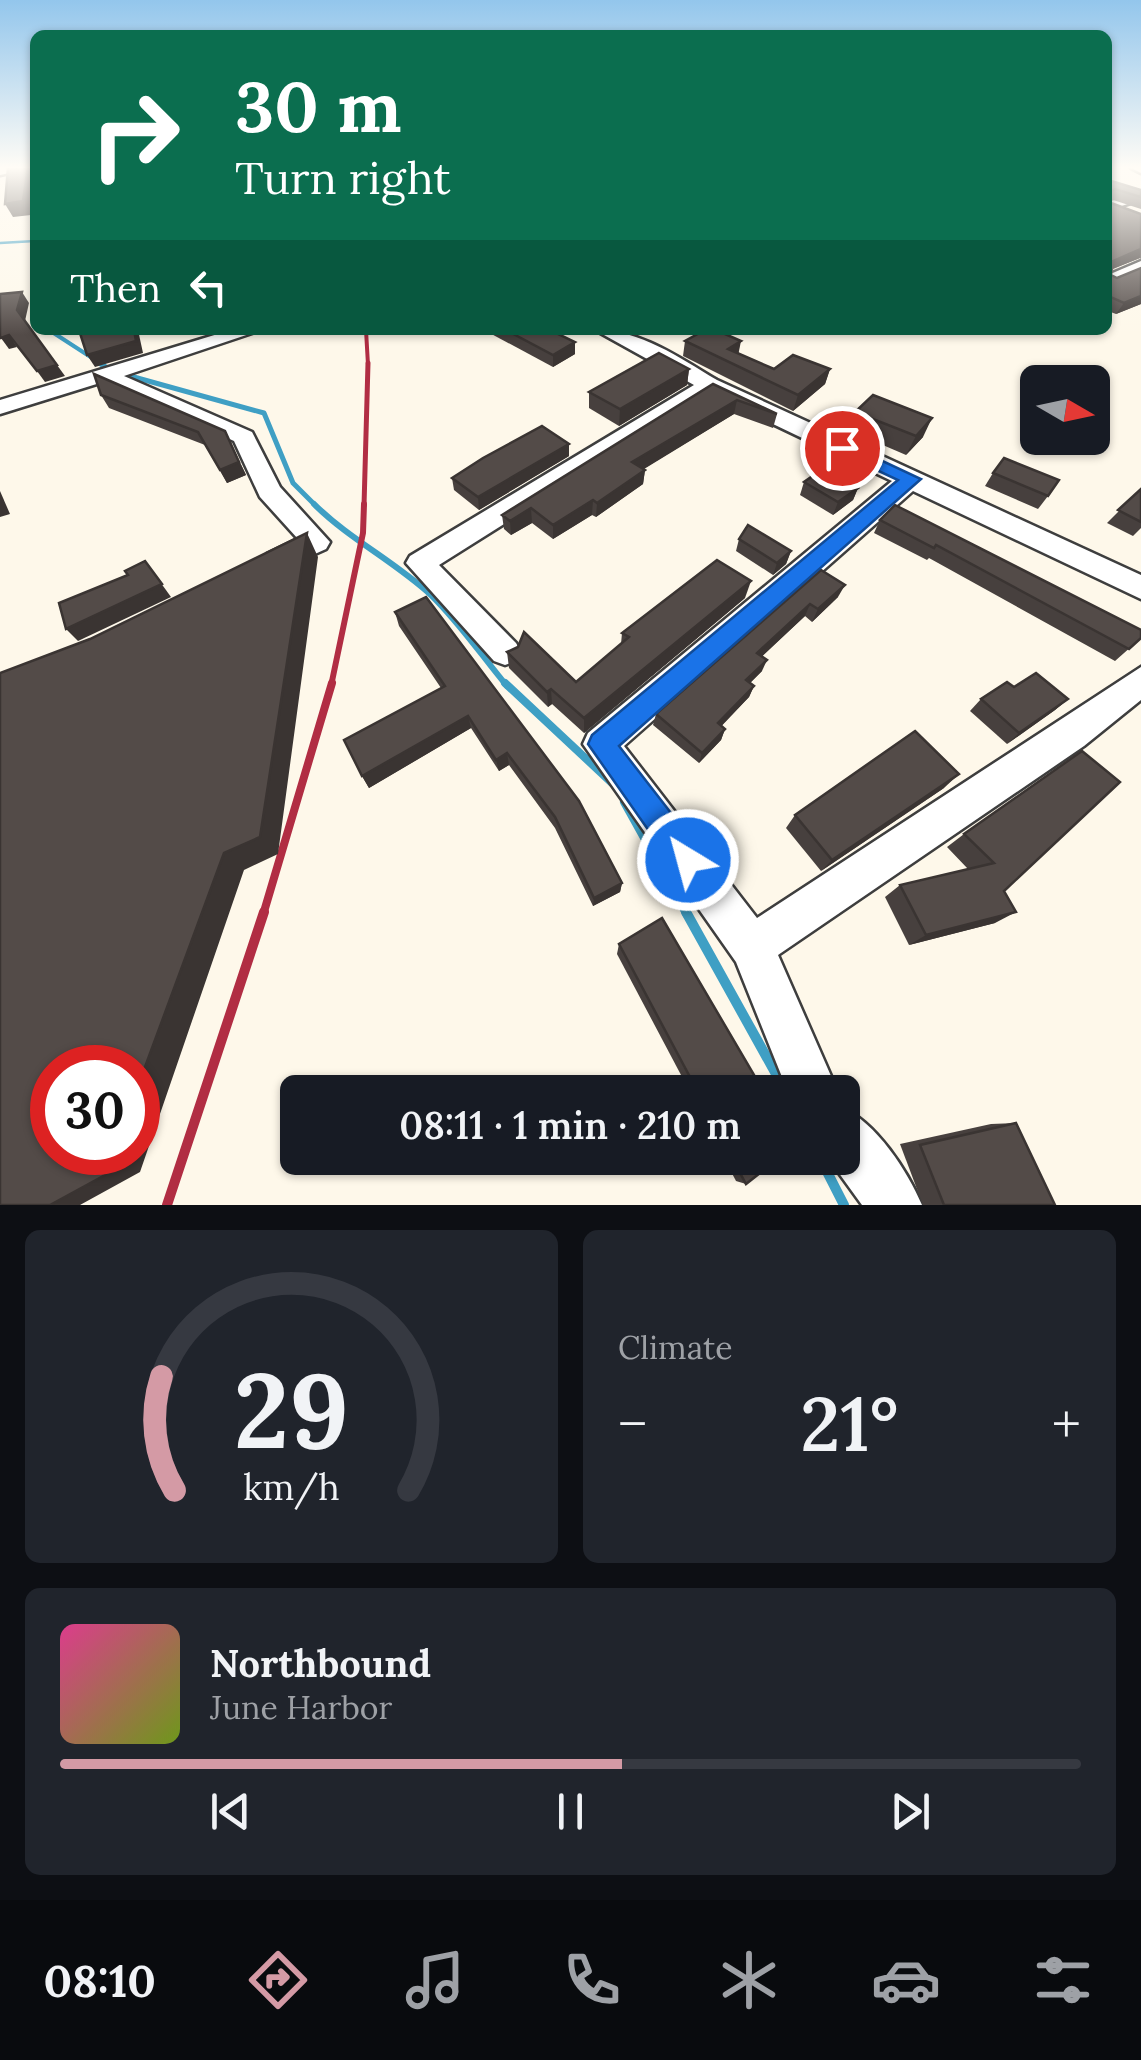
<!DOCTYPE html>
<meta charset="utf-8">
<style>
:root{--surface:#171b24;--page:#20242c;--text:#f1f3f6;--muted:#9ea1a6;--line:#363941;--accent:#d49aa5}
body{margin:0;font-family:Lora,serif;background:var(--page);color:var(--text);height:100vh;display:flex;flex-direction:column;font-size:38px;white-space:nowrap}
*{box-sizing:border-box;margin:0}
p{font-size:32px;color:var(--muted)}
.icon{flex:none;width:55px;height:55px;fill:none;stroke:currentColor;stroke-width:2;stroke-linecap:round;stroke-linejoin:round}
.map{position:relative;height:1205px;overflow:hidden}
.panel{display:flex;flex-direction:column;gap:25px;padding:25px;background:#0d0f14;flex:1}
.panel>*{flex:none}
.hud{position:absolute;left:30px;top:30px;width:1082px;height:305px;border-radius:15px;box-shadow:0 2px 8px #0004;background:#0b6e4f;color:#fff;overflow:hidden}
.needle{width:65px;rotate:99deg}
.tools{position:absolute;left:1020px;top:365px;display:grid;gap:20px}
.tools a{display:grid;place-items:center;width:90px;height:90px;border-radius:15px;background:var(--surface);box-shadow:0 2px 8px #0004;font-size:50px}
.speed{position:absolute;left:30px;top:1045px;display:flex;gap:20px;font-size:50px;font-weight:700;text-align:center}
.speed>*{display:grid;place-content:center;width:130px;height:130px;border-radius:50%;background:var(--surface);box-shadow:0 2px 8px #0004;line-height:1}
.speed .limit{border:15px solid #d22;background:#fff;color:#111}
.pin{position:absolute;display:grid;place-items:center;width:85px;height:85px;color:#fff;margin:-42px;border:5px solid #fff;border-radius:50%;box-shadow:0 2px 10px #0007}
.me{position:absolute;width:110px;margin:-55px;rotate:323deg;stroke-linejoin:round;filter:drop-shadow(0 0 8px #0008)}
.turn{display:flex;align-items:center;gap:35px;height:210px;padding:0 40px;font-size:45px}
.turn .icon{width:130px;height:130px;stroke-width:2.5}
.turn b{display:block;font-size:70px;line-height:85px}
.then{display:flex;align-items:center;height:95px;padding:0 40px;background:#0003;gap:20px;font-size:38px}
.big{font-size:75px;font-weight:600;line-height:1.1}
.panel .card{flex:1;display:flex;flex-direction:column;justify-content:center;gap:15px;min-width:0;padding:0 35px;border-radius:15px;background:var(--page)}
.panel .dial{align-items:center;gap:0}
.dial svg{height:260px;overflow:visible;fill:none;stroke:var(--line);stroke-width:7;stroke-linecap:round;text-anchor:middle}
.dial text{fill:var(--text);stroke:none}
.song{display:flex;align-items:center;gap:30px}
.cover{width:120px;height:120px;border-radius:15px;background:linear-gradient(135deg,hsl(330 70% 55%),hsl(80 70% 35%))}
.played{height:10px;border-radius:5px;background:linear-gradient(90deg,var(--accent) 55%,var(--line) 55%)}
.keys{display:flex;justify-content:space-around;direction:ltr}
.heat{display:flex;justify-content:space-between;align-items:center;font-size:55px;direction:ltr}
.panel .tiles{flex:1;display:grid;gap:25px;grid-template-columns:1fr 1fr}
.card:last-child{grid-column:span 2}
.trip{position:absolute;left:280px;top:1075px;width:580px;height:100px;border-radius:15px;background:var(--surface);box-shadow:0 2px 8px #0004;font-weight:600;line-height:100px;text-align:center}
.dock{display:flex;height:160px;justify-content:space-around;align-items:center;background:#090b0e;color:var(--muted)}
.dock .icon{width:70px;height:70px}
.dock .current{color:var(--accent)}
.dock b{font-size:45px;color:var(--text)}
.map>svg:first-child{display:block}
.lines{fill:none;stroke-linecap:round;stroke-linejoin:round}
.stream-far5{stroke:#3f9fc4;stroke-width:2.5}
.stream-far4{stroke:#3f9fc4;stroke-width:4}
.stream-far3{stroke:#3f9fc4;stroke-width:5}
.stream-far2{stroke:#3f9fc4;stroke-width:6}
.stream-far1{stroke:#3f9fc4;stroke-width:8}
.stream{stroke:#3f9fc4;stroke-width:10}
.minor-casing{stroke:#3e3e3e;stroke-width:5}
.minor{fill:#fff;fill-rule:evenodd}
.rail-far4{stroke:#b12d43;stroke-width:4}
.rail-far3{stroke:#b12d43;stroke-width:5}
.rail-far2{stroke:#b12d43;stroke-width:6}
.rail-far1{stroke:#b12d43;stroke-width:8}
.rail{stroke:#b12d43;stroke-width:10}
.wall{fill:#47403e}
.shaded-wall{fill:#3a3432}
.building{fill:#534b48;stroke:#3a3432;stroke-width:2.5}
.route{fill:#1a73e8;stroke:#114b97;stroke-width:2.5}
</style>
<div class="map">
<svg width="1141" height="1205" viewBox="0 0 1141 1205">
<rect width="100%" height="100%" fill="#fef8ea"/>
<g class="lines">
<!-- stream-far5 -->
<polyline class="stream-far5" points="0,243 35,241"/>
<!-- stream-far4 -->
<g class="stream-far4">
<polyline points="35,311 35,318"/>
<polyline points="49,330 103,365"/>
</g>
<!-- stream-far3 -->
<g class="stream-far3">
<polyline points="99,363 111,370"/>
<polyline points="123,374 264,413 293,483 316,506"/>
</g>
<!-- stream-far2 -->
<path class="stream-far2" d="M 314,504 C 349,539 394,561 431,595 C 459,622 482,656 507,686"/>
<!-- stream-far1 -->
<g class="stream-far1">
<polyline points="505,683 612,783"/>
<polyline points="624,802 687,915"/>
</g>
<!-- stream -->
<g class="stream">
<polyline points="686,912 786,1092"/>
<polyline points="820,1158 844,1205"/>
</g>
<defs>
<g id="minor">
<polygon points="31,166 29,169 0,175 0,167"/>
<polygon points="1141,166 1141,173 1131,168 1132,166"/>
<polygon points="1141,192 1141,200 1108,210 1108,202"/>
<polygon points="1141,261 1141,272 1108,286 1108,275"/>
<polygon points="231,330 261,330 124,376 252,432 280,487 330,542 326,549 277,571 267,568 263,561 267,554 298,539 260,497 234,441 103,382 0,414 0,400"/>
<path d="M 595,330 C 641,330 678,357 717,380 L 1141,575 L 1141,599 L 913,491 L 624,746 L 757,918 L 1141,667 L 1141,700 L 1084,746 L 778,955 L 838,1092 L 788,1092 L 736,962 L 583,744 L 588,733 L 892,481 L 710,394 L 439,565 L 516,643 L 521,652 L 516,661 L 505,665 L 494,661 L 406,563 L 410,556 L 694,385 Z"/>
<path d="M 842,1108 C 876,1122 908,1172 922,1205 L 862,1205 L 828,1158 L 842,1158 Z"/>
</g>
</defs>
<!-- minor casing -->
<use href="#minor" class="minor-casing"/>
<!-- minor -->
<use href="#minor" class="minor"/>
<!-- rail-far4 -->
<polyline class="rail-far4" points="366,330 368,365"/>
<!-- rail-far3 -->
<polyline class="rail-far3" points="364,506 368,363"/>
<!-- rail-far2 -->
<polyline class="rail-far2" points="331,686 363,533 364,504"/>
<!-- rail-far1 -->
<polyline class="rail-far1" points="263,915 332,683"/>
<!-- rail -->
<polyline class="rail" points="167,1205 264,912"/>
</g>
<!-- wall -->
<g class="wall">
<polygon points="1108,180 1141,190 1141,209 1110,199 1111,203 1141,214 1141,259 1140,258 1112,269 1111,275 1141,304 1116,314 1108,311"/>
<polygon points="484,330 550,330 575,354 553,367"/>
<polygon points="685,341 774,369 830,369 825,384 793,411 683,356"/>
<polygon points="689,369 687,385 619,426 589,408 589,392"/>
<polygon points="713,384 777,414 773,428 734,414 643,469 645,470 643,484 596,517 592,515 553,539 532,523 511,535 504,529 502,515"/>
<polygon points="101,395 225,431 246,475 227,483 205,445 109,408"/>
<polygon points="855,412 923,437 906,455 848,430"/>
<polygon points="569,444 569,456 479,510 454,490 452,478"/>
<polygon points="993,473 1048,496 1038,509 985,486"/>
<polygon points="804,482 858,488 853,500 833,515 800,495"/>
<polygon points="1141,489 1141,528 1133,536 1107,523"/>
<polygon points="880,520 1141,638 1115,661 929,558 927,560 874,533"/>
<polygon points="739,539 791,551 786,564 773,575 736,551"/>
<polygon points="821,570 838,597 812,622 805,616 762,656 762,671 750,683 754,686 749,697 721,726 725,729 721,740 699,763 653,725 656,714"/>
<polygon points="745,598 584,733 552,704 548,707 509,668 507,652 576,682 621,644 622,633"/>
<polygon points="395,612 622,883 620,892 593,906 555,828 509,765 499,771 471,728 369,788 362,776 441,688 399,626"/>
<polygon points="1014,687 1068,699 1055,710 1007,744 970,711 981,699"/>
<polygon points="1120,782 1004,891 995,923 909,945 885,897 900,885 968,869 947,847 964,834"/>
<polygon points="944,788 821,871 786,828 795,815"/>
<polygon points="619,944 764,1092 690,1092 617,954"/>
<polygon points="1016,1123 1055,1205 923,1205 900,1144 991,1124"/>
<polygon points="724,1158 779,1158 746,1184 736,1181"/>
</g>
<!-- shaded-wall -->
<g class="shaded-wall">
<polygon points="28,166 35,177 31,215 13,217 5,204"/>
<polygon points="1141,249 1140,258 1108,271 1113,261"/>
<polygon points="22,292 29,303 25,321 17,310"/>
<polygon points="1141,296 1141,304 1116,314 1124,303"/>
<polygon points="134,330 138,330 143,353 95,367 87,355"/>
<polygon points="9,335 17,347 9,349 1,338"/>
<polygon points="741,341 738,356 728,349"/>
<polygon points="575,342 575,354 553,367 553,355"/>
<polygon points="57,365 65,376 45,382 37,371"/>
<polygon points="689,369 687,385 619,426 620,409"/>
<polygon points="830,369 825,384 793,411 798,395"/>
<polygon points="737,400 734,414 631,477 632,462"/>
<polygon points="932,418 923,437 906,455 916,436"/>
<polygon points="231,444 246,475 227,483 220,470"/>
<polygon points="569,444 569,456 479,510 478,497"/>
<polygon points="645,470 643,484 596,517 597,503"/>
<polygon points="858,488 853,500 833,515 838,502"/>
<polygon points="0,491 10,514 0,517"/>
<polygon points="593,500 592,515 553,539 553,525"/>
<polygon points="531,508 532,523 511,535 510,521"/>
<polygon points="307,533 318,557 278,854 244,870 140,1172 80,1205 50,1205 113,1152 138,1152 138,1086"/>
<polygon points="791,551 786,564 773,575 777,563"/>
<polygon points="145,561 171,597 78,641 66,629"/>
<polygon points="751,581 745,598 584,733 584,718"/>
<polygon points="845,585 838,597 812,622 818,609"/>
<polygon points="810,604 805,616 753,665 757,653"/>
<polygon points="767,660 762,671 741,692 746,680"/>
<polygon points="754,686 749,697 714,734 718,723"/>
<polygon points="551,689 552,704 548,707 547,692"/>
<polygon points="1068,699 1055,710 1007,744 1019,733"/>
<polygon points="468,716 471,728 369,788 362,776"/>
<polygon points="725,729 721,740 699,763 702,753"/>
<polygon points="507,753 509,765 499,771 496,760"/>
<polygon points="959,774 944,788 821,871 832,860"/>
<polygon points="622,883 620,892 593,906 594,898"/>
<polygon points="1016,912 995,923 909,945 926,935"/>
</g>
<!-- building -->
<g class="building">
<polygon points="28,166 23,201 5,204 8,167"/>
<polygon points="1108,180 1141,190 1141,197 1115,189 1110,192 1111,203 1141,214 1141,249 1113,261 1111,275 1117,278 1141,268 1141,296 1124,303 1108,296"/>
<polygon points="22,292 17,310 57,365 37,371 9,335 1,338 0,336 0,294"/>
<polygon points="79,330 134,330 136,341 87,355"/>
<polygon points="506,330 550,330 575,342 553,355"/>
<polygon points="705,330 716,330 741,341 728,349 774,369 793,355 830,369 798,395 685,341"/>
<polygon points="659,353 689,369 620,409 589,392"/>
<polygon points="94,374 225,431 239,462 220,470 198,432 101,395"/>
<polygon points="713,384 777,414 737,400 632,462 645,470 597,503 593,500 553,525 531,508 510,521 502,515"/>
<polygon points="873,395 932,418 916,436 855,412"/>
<polygon points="542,426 569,444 478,497 452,478 483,458"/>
<polygon points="1004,458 1059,480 1048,496 993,473"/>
<polygon points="824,468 858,488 838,502 804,482"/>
<polygon points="1141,489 1141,522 1118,510"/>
<polygon points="895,505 1141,630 1141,638 1129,649 936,545 934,548 880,520"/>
<polygon points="748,525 791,551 777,563 739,539"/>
<polygon points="307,533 260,837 224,853 138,1086 138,1068 52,1068 52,1152 113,1152 105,1175 50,1205 0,1205 0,673 90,639"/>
<polygon points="717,560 751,581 584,718 551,689 547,692 507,652 518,647 524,632 576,682 629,637 622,633"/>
<polygon points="145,561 162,584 66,629 59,603 128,575 125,571"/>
<polygon points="821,570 845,585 818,609 810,604 757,653 767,660 746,680 754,686 718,723 725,729 702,753 656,714"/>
<polygon points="426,597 579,801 622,883 594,898 555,817 507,753 496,760 468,716 362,776 344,740 445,686 395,612"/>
<polygon points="1036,673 1068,699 1019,733 981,699 1007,682 1014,687"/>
<polygon points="915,731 959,774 832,860 795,815"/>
<polygon points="1082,751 1120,782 1004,891 1016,912 926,935 900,885 994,863 964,834"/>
<polygon points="662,918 764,1092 698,1092 619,944"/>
<polygon points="1016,1123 1055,1205 944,1205 920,1145"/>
<polygon points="732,1158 779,1158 746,1184"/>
</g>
<!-- sky -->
<linearGradient id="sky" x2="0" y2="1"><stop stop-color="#93c6ec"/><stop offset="0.5" stop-color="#fffcf6"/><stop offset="1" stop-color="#fffcf6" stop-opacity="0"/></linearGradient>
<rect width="1141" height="335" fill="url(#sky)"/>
<!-- route -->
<polygon class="route" points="842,442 921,479 619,746 699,849 703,860 699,871 688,875 677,871 588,744 592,735 898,480 836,451 833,448"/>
</svg>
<div class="tools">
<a><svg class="needle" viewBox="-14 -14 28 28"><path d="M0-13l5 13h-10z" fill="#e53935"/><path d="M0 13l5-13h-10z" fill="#9ea1a6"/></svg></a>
</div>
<div class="speed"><div class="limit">30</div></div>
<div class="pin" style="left:842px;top:448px;background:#d93025"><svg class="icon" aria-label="arrive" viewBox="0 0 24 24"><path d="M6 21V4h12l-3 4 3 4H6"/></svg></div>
<svg class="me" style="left:688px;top:860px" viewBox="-20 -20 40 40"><circle r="17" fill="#1a73e8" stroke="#fff" stroke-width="3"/><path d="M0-11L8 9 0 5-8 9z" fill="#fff"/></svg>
<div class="trip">08:11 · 1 min · 210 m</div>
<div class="hud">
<div class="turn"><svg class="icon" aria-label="right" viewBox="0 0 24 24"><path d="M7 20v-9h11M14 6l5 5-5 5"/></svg><div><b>30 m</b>Turn right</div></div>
<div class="then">Then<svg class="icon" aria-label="left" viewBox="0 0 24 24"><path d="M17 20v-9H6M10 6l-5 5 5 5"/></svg></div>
</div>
</div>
<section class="panel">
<div class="tiles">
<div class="card dial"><svg viewBox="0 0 100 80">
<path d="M14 69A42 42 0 1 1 86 69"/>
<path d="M14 69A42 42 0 0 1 10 34" stroke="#d49aa5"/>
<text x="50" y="56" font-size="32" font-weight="700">29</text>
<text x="50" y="72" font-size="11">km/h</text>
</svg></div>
<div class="card"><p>Climate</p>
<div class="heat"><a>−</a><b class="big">21°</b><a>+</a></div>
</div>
<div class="card">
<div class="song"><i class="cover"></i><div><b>Northbound</b><p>June Harbor</p></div></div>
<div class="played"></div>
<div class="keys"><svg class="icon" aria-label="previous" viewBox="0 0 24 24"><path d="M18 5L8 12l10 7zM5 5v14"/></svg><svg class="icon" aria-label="pause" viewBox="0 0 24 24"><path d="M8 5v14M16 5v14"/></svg><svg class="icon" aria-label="next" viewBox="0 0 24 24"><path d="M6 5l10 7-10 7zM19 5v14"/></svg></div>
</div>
</div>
</section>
<nav class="dock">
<b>08:10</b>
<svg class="icon current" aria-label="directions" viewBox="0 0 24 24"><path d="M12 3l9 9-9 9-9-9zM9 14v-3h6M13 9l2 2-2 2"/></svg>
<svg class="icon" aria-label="music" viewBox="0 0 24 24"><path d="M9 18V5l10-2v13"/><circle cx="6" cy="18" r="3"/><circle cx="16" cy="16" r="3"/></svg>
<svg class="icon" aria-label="phone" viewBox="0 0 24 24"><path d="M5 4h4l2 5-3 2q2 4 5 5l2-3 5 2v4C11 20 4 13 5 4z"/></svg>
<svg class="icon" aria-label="climate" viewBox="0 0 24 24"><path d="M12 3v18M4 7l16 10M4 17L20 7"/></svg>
<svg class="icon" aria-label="car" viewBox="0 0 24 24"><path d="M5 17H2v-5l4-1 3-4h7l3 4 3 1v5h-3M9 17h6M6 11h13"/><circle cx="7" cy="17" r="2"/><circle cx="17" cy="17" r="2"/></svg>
<svg class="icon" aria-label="filters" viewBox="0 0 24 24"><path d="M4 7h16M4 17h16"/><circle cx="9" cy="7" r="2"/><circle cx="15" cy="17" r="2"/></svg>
</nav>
